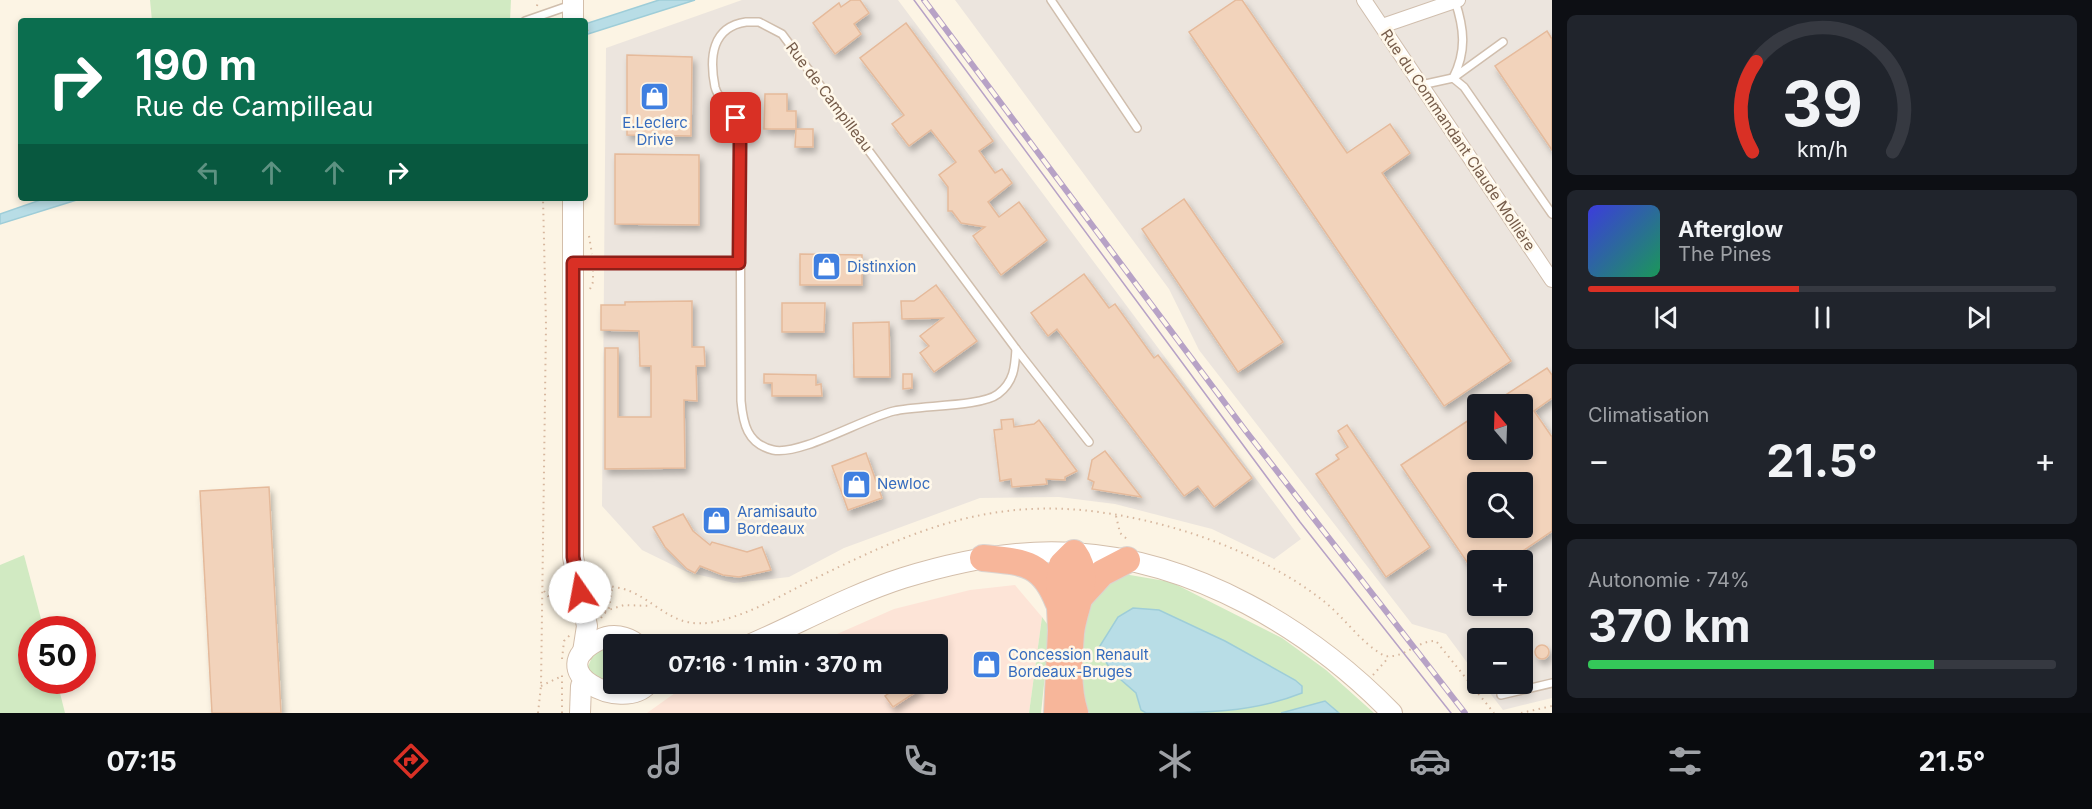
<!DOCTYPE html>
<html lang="fr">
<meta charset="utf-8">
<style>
:root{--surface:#171b24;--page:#20242c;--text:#f1f3f6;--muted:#9ea1a6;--line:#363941;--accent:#d93025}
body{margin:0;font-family:Inter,sans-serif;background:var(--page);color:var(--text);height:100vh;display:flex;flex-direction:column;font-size:22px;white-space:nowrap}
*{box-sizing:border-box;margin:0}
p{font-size:20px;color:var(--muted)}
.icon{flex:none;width:33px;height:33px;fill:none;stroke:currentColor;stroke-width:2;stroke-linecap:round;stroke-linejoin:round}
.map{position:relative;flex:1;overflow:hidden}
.panel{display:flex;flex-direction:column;gap:15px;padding:15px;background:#0d0f14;width:540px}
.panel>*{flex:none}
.guide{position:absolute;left:18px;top:18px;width:570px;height:183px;border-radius:6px;box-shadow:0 3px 9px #0003;background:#0b6e4f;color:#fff;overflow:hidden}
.needle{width:39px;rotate:341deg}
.controls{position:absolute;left:1467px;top:394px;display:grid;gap:12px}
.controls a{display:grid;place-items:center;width:66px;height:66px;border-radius:6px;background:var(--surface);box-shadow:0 3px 9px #0003;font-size:30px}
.speed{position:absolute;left:18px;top:616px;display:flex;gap:12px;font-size:30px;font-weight:700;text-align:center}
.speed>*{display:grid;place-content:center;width:78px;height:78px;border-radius:50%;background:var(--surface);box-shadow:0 3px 9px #0003;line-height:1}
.speed .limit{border:9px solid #d22;background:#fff;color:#111}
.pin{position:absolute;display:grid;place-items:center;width:51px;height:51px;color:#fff;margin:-26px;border-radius:12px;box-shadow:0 3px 9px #0006}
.me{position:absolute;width:66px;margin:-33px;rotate:348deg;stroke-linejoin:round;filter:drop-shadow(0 0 4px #0008)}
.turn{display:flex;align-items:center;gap:21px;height:126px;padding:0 18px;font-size:27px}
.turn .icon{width:78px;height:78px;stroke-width:2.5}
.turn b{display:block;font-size:42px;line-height:51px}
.lanes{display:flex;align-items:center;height:57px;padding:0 18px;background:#0003;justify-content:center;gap:30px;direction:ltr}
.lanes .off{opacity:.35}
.big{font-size:45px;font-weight:700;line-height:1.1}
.panel .card{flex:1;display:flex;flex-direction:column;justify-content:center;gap:9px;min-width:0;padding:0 21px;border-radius:9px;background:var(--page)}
.panel .dial{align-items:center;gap:0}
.dial svg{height:156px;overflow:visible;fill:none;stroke:var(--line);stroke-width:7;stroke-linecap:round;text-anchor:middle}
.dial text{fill:var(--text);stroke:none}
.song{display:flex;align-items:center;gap:18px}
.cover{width:72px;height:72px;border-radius:9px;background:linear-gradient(135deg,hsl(240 70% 55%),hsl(150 70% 35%))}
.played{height:6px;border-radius:3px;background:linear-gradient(90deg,var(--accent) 45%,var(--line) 45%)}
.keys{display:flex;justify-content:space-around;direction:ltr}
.heat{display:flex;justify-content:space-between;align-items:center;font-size:33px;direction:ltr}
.charge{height:9px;border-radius:4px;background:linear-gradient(90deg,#34c759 74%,var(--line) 0)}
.trip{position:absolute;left:603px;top:634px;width:345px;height:60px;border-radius:6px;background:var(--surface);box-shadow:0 3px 9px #0003;font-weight:700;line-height:60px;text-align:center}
.dock{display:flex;height:96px;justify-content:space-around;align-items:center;background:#090b0e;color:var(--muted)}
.dock .icon{width:42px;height:42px}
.dock .current{color:var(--accent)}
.dock b{font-size:27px;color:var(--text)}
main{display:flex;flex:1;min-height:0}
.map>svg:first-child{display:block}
.commercial{fill:#fde4d7}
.industrial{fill:#ece5de;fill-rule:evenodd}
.green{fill:#d1eac2}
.water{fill:#b8dde6;stroke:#9ecdd8;stroke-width:1.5}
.building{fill:#f2d3bb;stroke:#e5ba9b;stroke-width:1.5;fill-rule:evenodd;filter:url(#shadow)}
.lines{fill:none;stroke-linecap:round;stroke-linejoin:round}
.lane-casing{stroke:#d0bead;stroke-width:10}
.street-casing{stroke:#d0bead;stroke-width:16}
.secondary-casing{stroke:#d3beaa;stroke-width:22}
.highway-casing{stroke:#dbd4d0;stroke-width:28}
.path{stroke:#d7b79e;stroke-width:2;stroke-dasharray:1.5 4.5;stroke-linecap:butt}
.lane{stroke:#fff;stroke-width:7}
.street{stroke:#fff;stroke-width:14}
.secondary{stroke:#fff;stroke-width:20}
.highway{stroke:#f7b69a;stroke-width:26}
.tram{stroke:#b7a2c6;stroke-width:1.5}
.rail-casing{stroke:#b7a2c6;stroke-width:6}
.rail{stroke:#fff8ea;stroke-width:4;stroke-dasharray:11;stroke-linecap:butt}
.route-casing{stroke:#8d1f18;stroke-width:15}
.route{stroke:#d93025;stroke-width:10}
.labels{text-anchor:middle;stroke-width:5;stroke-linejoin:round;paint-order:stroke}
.street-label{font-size:15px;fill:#755b49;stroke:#fff8ea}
.shop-label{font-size:15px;fill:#366cbe;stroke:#fff8ea;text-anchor:start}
</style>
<main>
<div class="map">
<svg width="1552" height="713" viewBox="0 0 1552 713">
<defs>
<filter id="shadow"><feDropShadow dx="3" dy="5" stdDeviation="3" flood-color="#0004"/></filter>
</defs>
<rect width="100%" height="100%" fill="#fcf4e4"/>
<!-- commercial -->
<polygon class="commercial" points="1015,585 1042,617 1029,713 647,713 682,688 700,684 938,684 938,645 812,645 894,609 970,590"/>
<!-- industrial -->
<g class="industrial">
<polygon points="742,0 898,0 1301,539 1274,559 1212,529 1115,504 1059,497 980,498 844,548 789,577 734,583 687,572 642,550 602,506 606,48"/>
<path d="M 955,0 L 1552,0 L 1552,698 L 1503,710 L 1483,684 L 1522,684 L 1522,639 L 1478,639 L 1477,676 L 1446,634 L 1412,624 L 1199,350 L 1169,289 ZM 1478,405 L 1522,405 L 1522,450 L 1478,450 ZM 1478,483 L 1522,483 L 1522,528 L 1478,528 ZM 1478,561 L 1522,561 L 1522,606 L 1478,606 Z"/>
</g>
<!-- green -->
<g class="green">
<polygon points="150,0 511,0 510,21 152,21"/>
<polygon points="24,555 44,630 32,630 32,681 57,681 65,713 0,713 0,565"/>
<path d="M 1124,574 L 1171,582 L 1282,638 L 1326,670 L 1374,713 L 1086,713 C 1080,676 1069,623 1095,590 C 1101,583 1116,579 1124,574 Z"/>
<polygon points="1042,617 1050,628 1041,713 1029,713"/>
<polygon points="613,646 614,684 620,697 586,671 594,653"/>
</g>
<!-- water -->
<g class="water">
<polygon points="659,0 695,0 585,35 585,24"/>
<polygon points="46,198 83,198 0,224 0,214"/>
<path d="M 1133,608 L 1159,610 L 1225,641 L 1295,680 L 1302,686 L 1302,693 C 1252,713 1200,713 1146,713 L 1141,710 L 1136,693 L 1112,672 L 1098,649 L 1118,617 Z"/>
<polygon points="1325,701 1339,713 1281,713"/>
</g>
<!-- building -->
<g class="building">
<polygon points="851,0 860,0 869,13 854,24 861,34 835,54 813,23 839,3 841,7"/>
<polygon points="1236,0 1242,0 1347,153 1390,124 1410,153 1382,173 1511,361 1444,406 1189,32"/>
<polygon points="906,23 993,141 979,151 995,173 1002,169 1012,183 988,202 999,217 1019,202 1047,240 1001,275 973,236 985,227 961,223 952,211 948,211 948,187 939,175 956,162 931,130 909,146 892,124 904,115 860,58"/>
<polygon points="1547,31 1552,39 1552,150 1495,66"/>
<polygon points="627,55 692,57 691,136 627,135"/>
<polygon points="765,94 787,94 787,111 796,111 796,129 764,129"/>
<polygon points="796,129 813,129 813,147 795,147"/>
<polygon points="615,154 699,155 699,225 615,224"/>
<polygon points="1184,199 1283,342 1238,372 1142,229"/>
<polygon points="800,254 862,255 862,285 800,285"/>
<polygon points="1084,274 1109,308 1115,304 1154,358 1158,355 1252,478 1214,507 1198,486 1184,496 1057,329 1048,336 1031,313"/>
<polygon points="936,285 977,341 934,372 920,353 929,346 920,336 943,318 902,319 901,301 914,301"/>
<polygon points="692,301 692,347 704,347 705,366 696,366 697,401 684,400 685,468 605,469 605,348 618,348 618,417 651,417 651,366 640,366 639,331 601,330 601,305 625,305 625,302"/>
<polygon points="782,303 825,303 824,332 782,332"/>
<polygon points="889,322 890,377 854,377 853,323"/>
<path d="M 1547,368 L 1552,375 L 1552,398 L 1534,411 L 1552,437 L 1552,531 L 1508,561 L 1478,561 L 1478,578 L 1401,465 L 1478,414 L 1478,450 L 1522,450 L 1522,405 L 1490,405 ZM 1478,483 L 1522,483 L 1522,528 L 1478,528 Z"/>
<polygon points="764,374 816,375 816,385 821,384 822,396 772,396 772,383 764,383"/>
<polygon points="903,374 912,374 912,388 903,389"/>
<polygon points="1013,419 1014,427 1034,424 1039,420 1077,471 1065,477 1065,480 1046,479 1047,484 1012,487 1011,479 1000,481 994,430 1002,429 1001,420"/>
<polygon points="1347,425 1430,547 1386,577 1316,474 1339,459 1336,455 1348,447 1338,431"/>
<polygon points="1105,451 1141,497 1092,489 1094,482 1088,479 1092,460"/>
<polygon points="866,453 882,498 848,510 832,466"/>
<polygon points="269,487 281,713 212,713 200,491"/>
<polygon points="683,514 693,531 710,545 712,542 747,552 762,547 771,570 739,577 723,575 700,566 695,573 687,569 665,547 653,527"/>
<circle cx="1542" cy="652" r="7"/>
<polygon points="902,684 916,684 919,690 893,707 885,696"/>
</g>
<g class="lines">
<defs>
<g id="lane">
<polyline points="1051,0 1137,128"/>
<polyline points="525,21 571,5"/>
<path d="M 746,22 L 759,22 L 782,34 L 1016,349 C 1015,367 1014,382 998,394 C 981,407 920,405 894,411 C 864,418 800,456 773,450 C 747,444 743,423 741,401 L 740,141 C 739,134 739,124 736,118 C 731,107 718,100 715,87 C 709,57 712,27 746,22 Z"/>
<polyline points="1456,76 1503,42"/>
<path d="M 1453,78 C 1467,51 1464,28 1455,1"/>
<polyline points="1421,85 1453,78 1464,87 1552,214"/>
<polyline points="576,263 739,263"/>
<polyline points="1016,349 1089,442"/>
<polyline points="1501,695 1552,683"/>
</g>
<g id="street">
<polyline points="1364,0 1552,280"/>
<polyline points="1382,26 1458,0"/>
</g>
<g id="secondary">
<polyline points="573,0 573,21"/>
<polyline points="573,198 573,557 587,626 583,652"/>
<path d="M 638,645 C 627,636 612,633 599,640 C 538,671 622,713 648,684"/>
<path d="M 749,645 C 800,623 850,595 903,578 C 958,561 1016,549 1073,553 C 1194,560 1309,628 1392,713"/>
<polyline points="580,713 581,686"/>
</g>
<g id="highway">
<path d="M 983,558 C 1022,562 1042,561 1058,602"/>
<polyline points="1080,597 1102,573 1127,560"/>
<path d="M 1057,713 L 1061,631 L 1059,583 L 1062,565 L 1074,553 C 1093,579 1074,605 1071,633 C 1069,660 1067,688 1075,713"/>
</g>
</defs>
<!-- lane casing -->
<use href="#lane" class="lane-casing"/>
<!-- street casing -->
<use href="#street" class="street-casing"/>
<!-- secondary casing -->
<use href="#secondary" class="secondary-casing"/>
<!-- highway casing -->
<use href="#highway" class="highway-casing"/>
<!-- path -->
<g class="path">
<polyline points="537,6 538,0"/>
<polyline points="585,55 588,27"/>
<polyline points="585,69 587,189"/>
<polyline points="589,236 592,254"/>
<polyline points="590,289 593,282 593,271"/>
<polyline points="1116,516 1120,533 1129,541"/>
<path d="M 593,573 C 608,591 614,584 632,592 C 663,607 675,629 714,622 C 749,615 782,595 814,579 C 904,535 978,501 1081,510 C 1163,518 1256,549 1321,599 C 1344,616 1360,643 1385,656 C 1404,659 1418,640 1436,641 L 1494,713"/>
<polyline points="544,591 560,611 570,616"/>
<polyline points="599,613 624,605 651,606"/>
<polyline points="601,618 609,608 612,588"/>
<polyline points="562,659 564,641 570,635"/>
<polyline points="1373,675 1389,657"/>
<polyline points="541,686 562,676"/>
<polyline points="538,713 541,686 546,325 543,198"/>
<polyline points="562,713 562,671"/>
<polyline points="1521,713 1552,706"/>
</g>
<!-- lane -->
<use href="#lane" class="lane"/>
<!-- street -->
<use href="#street" class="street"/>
<!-- secondary -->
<use href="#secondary" class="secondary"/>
<!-- highway -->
<use href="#highway" class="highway"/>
<!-- tram -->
<polyline class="tram" points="914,0 1300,522 1451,713"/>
<defs>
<polyline id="rail" points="924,0 1245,430 1465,713"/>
</defs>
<!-- rail casing -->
<use href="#rail" class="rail-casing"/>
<!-- rail -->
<use href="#rail" class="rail"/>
</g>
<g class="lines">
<defs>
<polyline id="route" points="580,592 573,557 573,263 739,263 740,141 736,118"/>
</defs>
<!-- route casing -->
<use href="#route" class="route-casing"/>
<!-- route -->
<use href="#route" class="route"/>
</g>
<!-- icons -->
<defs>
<symbol id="shop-square" viewBox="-11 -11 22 22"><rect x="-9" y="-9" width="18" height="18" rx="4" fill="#3f7fe0" stroke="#fff8ea"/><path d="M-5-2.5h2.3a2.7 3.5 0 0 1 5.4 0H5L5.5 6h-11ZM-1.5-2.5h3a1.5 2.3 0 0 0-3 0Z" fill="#fff"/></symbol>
</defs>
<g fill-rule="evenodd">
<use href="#shop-square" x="638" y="80" width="33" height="33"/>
<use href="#shop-square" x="810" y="250" width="33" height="33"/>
<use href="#shop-square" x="840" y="468" width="33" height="33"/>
<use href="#shop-square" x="700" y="504" width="33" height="33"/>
<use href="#shop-square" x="970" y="648" width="33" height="33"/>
</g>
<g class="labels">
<!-- street labels -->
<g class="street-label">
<text transform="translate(829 97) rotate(53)" y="5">Rue de Campilleau</text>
<text transform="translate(1458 140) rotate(56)" y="5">Rue du Commandant Claude Mollière</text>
</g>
<!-- shop labels -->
<g class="shop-label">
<text x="655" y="128" text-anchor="middle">E.Leclerc<tspan x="655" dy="17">Drive</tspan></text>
<text x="847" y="272">Distinxion</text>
<text x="877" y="489">Newloc</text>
<text x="737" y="517">Aramisauto<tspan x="737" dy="17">Bordeaux</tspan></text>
<text x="1008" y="660">Concession Renault<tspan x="1008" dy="17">Bordeaux-Bruges</tspan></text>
</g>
</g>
</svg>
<div class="controls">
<a><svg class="needle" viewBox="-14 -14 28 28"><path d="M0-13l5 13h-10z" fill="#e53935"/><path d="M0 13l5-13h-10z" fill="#9ea1a6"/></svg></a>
<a><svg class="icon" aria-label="search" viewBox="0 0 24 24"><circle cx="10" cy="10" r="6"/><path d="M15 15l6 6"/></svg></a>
<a>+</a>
<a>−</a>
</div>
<div class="speed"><div class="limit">50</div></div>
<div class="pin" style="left:736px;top:118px;background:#d93025"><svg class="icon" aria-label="arrive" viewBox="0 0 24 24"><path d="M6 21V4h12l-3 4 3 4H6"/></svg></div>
<svg class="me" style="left:580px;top:592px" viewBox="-20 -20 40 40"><circle r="19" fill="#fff"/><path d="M0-13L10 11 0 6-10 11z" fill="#d93025"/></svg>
<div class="trip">07:16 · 1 min · 370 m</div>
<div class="guide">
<div class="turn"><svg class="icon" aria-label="right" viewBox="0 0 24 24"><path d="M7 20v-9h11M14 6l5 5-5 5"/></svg><div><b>190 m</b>Rue de Campilleau</div></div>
<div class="lanes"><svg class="icon off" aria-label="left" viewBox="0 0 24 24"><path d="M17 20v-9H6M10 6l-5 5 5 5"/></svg><svg class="icon off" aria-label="ahead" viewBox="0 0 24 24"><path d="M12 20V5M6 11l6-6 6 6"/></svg><svg class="icon off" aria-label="ahead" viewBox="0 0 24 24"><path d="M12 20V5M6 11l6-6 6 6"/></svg><svg class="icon" aria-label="right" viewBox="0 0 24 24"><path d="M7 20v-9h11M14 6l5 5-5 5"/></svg></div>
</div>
</div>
<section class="panel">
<div class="card dial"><svg viewBox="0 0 100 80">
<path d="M14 69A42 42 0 1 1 86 69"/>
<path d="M14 69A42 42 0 0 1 16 23" stroke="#d93025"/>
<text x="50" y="56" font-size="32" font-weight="700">39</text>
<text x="50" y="72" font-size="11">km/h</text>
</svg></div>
<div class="card">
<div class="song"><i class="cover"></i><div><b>Afterglow</b><p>The Pines</p></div></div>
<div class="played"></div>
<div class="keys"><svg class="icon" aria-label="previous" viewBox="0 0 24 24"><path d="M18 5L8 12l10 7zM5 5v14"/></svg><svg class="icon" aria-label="pause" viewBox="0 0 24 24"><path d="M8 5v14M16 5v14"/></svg><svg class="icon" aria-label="next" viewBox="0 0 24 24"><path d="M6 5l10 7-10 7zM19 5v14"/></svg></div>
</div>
<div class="card"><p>Climatisation</p>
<div class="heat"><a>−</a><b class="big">21.5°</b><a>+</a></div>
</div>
<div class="card"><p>Autonomie · 74%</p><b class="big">370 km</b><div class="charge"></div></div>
</section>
</main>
<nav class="dock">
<b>07:15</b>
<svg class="icon current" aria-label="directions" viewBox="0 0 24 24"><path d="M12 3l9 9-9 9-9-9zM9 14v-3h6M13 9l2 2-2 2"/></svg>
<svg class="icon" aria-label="music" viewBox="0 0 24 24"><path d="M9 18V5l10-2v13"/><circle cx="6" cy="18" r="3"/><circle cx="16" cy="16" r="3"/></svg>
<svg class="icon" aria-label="phone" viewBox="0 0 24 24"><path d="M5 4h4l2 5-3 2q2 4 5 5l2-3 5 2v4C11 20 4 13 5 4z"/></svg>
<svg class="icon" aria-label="climate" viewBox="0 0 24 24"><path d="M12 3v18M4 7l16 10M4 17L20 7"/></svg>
<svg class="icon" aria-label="car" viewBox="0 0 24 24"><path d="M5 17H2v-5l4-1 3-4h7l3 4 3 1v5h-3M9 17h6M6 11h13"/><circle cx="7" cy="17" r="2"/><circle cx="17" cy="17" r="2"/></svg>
<svg class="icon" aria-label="filters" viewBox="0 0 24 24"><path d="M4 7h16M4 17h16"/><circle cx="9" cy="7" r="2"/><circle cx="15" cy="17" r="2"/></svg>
<b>21.5°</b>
</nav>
